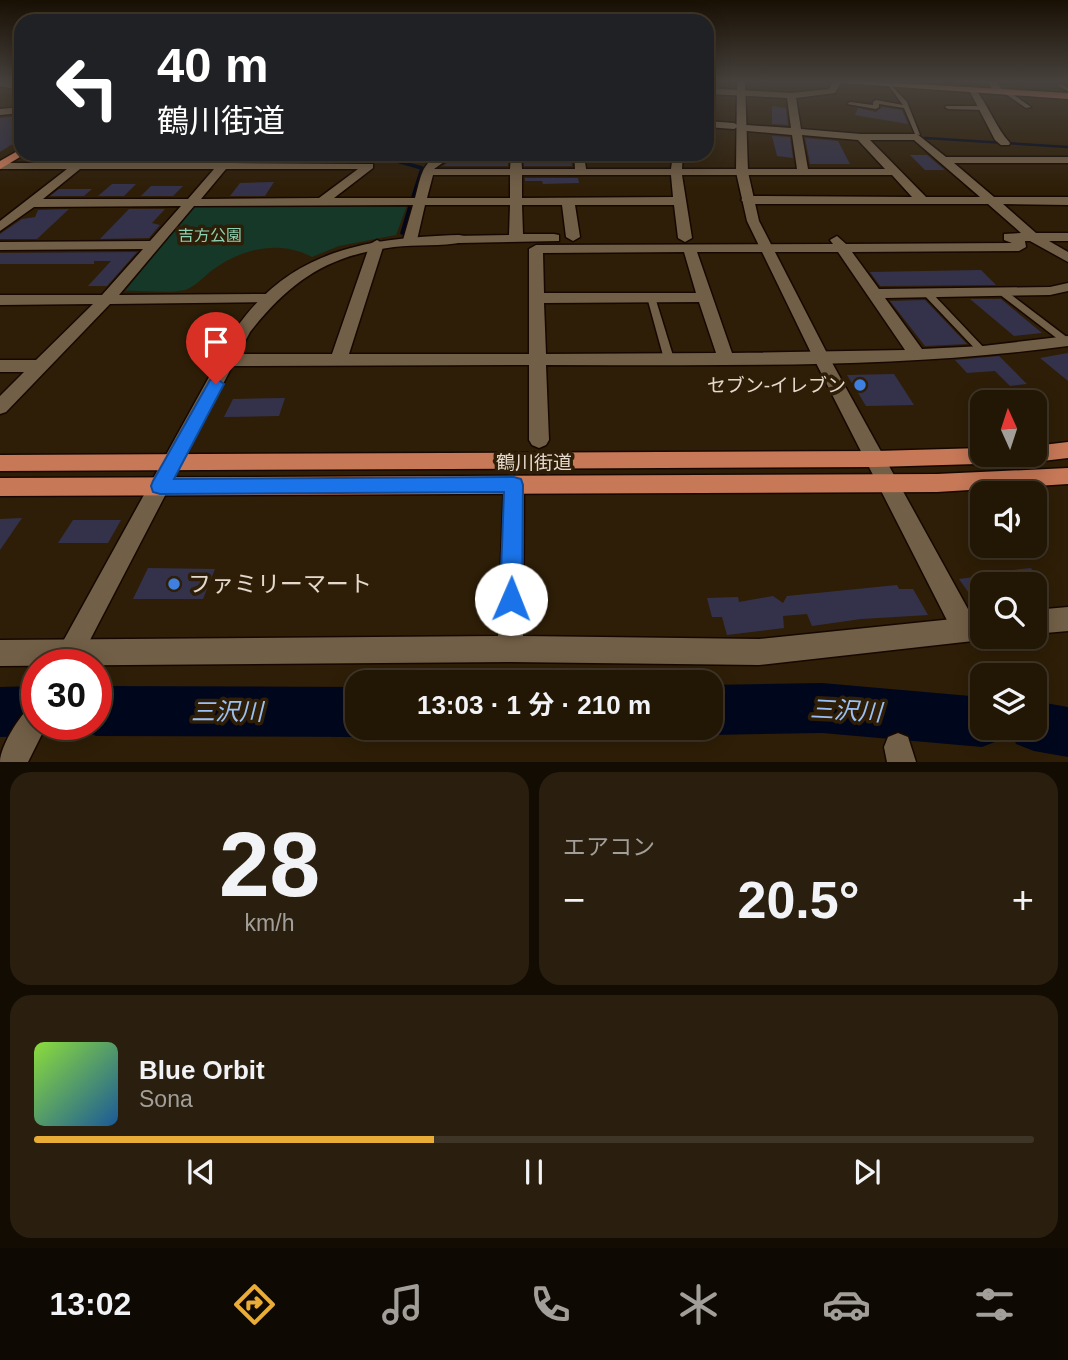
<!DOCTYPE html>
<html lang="ja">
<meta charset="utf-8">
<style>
:root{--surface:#221605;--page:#2a1f0f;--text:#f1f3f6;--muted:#a29f9a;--line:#3f3527;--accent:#e8ac37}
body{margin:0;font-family:Helvetica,"Noto Sans JP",sans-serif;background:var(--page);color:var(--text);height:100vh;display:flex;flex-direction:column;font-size:26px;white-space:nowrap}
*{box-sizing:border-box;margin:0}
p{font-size:23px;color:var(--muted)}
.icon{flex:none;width:38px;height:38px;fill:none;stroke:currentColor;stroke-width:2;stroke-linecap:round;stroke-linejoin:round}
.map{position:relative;height:762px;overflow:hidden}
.panel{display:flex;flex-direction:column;gap:10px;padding:10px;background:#130c03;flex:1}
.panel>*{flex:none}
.top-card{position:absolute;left:14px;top:14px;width:700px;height:147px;border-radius:21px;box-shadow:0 4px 18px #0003,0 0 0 2px var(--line);background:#202124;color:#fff;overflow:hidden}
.needle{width:46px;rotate:357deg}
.controls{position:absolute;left:970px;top:390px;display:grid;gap:14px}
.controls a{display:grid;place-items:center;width:77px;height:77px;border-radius:14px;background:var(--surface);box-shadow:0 4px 18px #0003,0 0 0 2px var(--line);font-size:35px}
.speed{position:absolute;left:21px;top:649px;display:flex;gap:14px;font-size:35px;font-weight:700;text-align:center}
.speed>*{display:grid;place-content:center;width:91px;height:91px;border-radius:50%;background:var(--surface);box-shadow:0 4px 18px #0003,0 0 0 2px var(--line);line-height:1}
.speed .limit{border:10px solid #d22;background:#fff;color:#111}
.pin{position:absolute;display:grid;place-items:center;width:60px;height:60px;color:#fff;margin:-72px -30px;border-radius:50% 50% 50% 0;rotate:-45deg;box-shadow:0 0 7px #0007}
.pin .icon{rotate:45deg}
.me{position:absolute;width:77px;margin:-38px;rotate:1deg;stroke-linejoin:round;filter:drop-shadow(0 0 5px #0008)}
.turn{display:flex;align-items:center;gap:24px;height:147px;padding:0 28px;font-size:32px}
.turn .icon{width:91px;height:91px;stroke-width:2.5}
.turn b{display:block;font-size:49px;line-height:60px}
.big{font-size:52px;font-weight:700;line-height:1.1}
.panel .tile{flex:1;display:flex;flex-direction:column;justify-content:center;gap:10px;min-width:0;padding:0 24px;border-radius:21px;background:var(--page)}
.panel .dial{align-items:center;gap:0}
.dial b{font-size:91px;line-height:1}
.song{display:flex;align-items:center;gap:21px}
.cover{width:84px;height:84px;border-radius:10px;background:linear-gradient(135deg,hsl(90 70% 55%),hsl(210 70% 35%))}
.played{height:7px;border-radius:4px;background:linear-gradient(90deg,var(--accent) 40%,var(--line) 40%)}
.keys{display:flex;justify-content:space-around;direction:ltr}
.heat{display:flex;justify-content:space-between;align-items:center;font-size:38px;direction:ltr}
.panel .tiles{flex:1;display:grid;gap:10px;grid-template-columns:1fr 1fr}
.tile:last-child{grid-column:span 2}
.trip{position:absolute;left:345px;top:670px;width:378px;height:70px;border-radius:21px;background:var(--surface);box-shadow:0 4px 18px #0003,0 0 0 2px var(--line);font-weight:700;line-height:70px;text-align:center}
.menu{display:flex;height:112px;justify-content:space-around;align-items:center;background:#0e0902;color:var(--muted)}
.menu .icon{width:49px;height:49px}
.menu .selected{color:var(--accent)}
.menu b{font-size:32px;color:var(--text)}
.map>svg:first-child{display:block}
.green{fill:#153829}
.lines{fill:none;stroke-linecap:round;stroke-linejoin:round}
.stream-far1{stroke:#00071d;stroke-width:2.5}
.stream{stroke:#00071d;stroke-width:3.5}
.river{fill:#00071d;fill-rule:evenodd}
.building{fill:#34324b}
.service-casing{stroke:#160800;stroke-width:3}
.minor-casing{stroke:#160800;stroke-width:3}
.tertiary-casing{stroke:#160800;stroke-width:3}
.primary-casing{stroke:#160800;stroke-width:3}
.service{fill:#725f47;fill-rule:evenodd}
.minor{fill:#725f47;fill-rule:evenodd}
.tertiary{fill:#725f47;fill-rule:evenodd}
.primary{fill:#c67857;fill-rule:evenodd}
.route{fill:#1a73e8;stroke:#114b97;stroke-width:2}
.shop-dot{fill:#3f7fe0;stroke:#2e1e07;stroke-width:2.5}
.labels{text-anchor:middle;stroke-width:7;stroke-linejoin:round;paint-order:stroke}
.far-park-label{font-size:16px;fill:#8cd2b2;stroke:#2e1e07}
.poi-label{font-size:19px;fill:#e4d9cc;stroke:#2e1e07;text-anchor:end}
.street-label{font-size:19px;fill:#e4d9cc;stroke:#2e1e07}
.near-poi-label{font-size:23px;fill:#e4d9cc;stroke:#2e1e07;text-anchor:start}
.near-water-label{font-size:24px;font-style:italic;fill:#9bc1f4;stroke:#2e1e07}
</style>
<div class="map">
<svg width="1068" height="762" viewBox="0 0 1068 762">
<rect width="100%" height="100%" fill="#2e1e07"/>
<!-- green -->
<path class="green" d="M 408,203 L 396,235 L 339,246 L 312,257 C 278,239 241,249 211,271 C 204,277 193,288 185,290 C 167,294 143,290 125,291 L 195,205 Z"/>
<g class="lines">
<!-- stream-far1 -->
<g class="stream-far1">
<polyline points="925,138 1068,147"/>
<polyline points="373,154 399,161"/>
</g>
<!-- stream -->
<g class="stream">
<polyline points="393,160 422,168 413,197"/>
<polyline points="402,233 411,203"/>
</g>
<!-- river -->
<g class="river">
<polygon points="822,683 982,697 982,728 1005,728 1000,740 982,747 822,733 710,735 694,728 710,728 710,685"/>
<polygon points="37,686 37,724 56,724 54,728 37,736 0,737 0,687"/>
<polygon points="96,686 357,687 357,728 375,728 357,737 96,736 79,728 77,724 96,724"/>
<polygon points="1034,701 1068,707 1068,757 1034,751 1016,744 1010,728 1034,728"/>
</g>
</g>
<!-- building -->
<g class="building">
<polygon points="772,106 786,108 788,125 772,124"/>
<polygon points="882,107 902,110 908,124 855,115 858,108 876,112"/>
<polygon points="21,116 21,143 11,145 0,152 0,118"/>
<polygon points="772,136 790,137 793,158 777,156"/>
<polygon points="805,138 838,141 850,164 810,164"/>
<polygon points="495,154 508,154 508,166 443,166 447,163 494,162"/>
<polygon points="524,154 571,154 572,166 524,166"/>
<polygon points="910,155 927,155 945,170 925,170"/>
<polygon points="525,178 578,178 579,183 543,184 542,181 525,181"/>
<polygon points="274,182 265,196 230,196 240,183"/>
<polygon points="112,184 136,184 124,196 98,196"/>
<polygon points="151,186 183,186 173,196 141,196"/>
<polygon points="59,189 92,189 84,196 50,196"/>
<polygon points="69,209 37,239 0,239 0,234 22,219 35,217 38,210"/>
<polygon points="129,209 165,209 152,223 160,225 149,238 100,239"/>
<polygon points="137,252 107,286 88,286 111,261 94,261 94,264 0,264 0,253"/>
<polygon points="981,270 996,285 880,286 870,272"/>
<polygon points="970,299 1001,299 1042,333 1014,336"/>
<polygon points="925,300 967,344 925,346 890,301"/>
<polygon points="1068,353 1068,381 1040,358"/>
<polygon points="999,356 1027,384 1010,386 995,371 967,373 955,360"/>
<polygon points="894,374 914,405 866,406 847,375"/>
<polygon points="285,398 279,416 224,417 233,399"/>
<polygon points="22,518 0,550 0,519"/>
<polygon points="73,520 121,520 108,543 58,543"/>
<polygon points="148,568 215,569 203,599 133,599"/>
<polygon points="1031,568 1048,592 1041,607 1034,607 1034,584 1013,584 1003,571"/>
<polygon points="982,576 982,612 959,579"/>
<polygon points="897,585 899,589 913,589 928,615 861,619 812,626 807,614 783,616 784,628 727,635 722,617 712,617 707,598 738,597 739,602 773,596 783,603 787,596"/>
</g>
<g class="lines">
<defs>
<g id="service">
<polygon points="890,84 907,102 920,135 915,134 904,108 879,104 879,107 876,109 847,104 850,102 873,105 873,102 876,100 903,105 888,85"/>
<polygon points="1058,84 1062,84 1068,88 1068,91 1058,86"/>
<polygon points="1004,91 1008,91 1031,107 1026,108 1004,93"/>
<polygon points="946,106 983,106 986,108 983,110 948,109 945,107"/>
<polygon points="999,290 1005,290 1068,338 1068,343 1063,343 999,294"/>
<polygon points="925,292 931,292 986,350 988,352 986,354 980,354 925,296"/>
<polygon points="648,295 654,295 655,297 674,359 672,361 666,361 664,359 647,297"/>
</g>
<g id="minor">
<polygon points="0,82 21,84 21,90 0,86"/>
<path d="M 833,82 L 841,83 L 835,93 L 796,98 L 801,129 L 861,134 L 917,134 L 946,157 L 1068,157 L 1068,163 L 954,163 L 994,197 L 1068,197 L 1068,205 L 1003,204 L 1036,233 L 1068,233 L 1068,241 L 1049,241 L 1068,252 L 1068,262 L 1030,241 L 1025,241 L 1026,247 L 1019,251 L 852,252 L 879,289 L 1050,287 L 1068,283 L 1068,291 L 1050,295 L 885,298 L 922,349 L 983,346 L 1068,336 L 1068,346 C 895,369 721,365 546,365 L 549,440 L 546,445 L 539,448 L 532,445 L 529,440 L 529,365 L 229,366 L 221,360 L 229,354 L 332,354 L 370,244 L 377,240 L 384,244 L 349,354 L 529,354 L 529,249 L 536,245 L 833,244 L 830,240 L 837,236 L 846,244 L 1012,243 L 1004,240 L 1004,234 L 1021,233 L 988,204 L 747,204 L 741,200 L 747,196 L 912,197 L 892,175 L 682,175 L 692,238 L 685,242 L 678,238 L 674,205 L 575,205 L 580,237 L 573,241 L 566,237 L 562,205 L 522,205 L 523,234 L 554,234 L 559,235 L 559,241 L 459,243 L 454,242 L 454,236 L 509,235 L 510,205 L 425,205 L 417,240 L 410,244 L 403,240 L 413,205 L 194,206 L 119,295 L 268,294 L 273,296 L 276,299 L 273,302 L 110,304 L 6,412 L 0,414 L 0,396 L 24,372 L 0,372 L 0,360 L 36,360 L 93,304 L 0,305 L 0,295 L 102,295 L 143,249 L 0,250 L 0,242 L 150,241 L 181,206 L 34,207 L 0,231 L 0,221 L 67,169 L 0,169 L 0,163 L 75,163 L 86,154 L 98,154 L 89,163 L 220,163 L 228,157 L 233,160 L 231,163 L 373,164 L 373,168 L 334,198 L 415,198 C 422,172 423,154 455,154 L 434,169 L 510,169 L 511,154 L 521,154 L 522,169 L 575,169 L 574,154 L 584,154 L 586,169 L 671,169 L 673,154 L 683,154 L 682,169 L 797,169 L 792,135 L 747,131 L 742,128 L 747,125 L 791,128 L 787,98 L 707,94 L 707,88 L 791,93 L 829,89 ZM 802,135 L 858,140 L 885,169 L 808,169 ZM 870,140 L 914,140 L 980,197 L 926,197 ZM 80,169 L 214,169 L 188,199 L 43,199 ZM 226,169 L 358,169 L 319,198 L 201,199 ZM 433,175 L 510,175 L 510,198 L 427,198 ZM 522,175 L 671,175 L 673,197 L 522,198 ZM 684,252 L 696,293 L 544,293 L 543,253 ZM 697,252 L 838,252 L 905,350 L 732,353 ZM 699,302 L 716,353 L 546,354 L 544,303 Z"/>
<polygon points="987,82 996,82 1004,92 997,94"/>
<path d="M 968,88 L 974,88 C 989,105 995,127 1010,143 L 1009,145 L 1001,145 L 995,140 Z"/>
<polygon points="707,121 734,123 739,126 734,129 707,127"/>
<polygon points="514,476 521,479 524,485 523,636 759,639 982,616 982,637 990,637 982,640 759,665 510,662 0,666 0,640 498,636 504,485 507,479"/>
<polygon points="1068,607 1068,631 1034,634 1034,610"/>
<polygon points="898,733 908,737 916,762 887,762 884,747 888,737"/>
</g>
<g id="tertiary">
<polygon points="737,82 745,82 748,172 759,221 830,359 974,620 977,629 974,638 965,641 956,638 814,359 747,221 736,172"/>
<polygon points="21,107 21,113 0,115 0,109"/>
<path d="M 459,235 L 464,236 L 464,242 C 441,247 416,244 394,247 C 328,255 290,281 250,332 L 77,665 L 50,665 L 235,330 C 290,249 368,238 459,235 Z"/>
<path d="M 37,702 L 37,724 L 47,724 L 28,762 L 0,762 C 0,746 23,708 37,702 Z"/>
</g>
<g id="primary">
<polygon points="828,82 879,82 1068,93 1068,99"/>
<polygon points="21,149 21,154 25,154 0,169 0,161"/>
<polygon points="1068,442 1068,458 1034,462 1027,460 1025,455 1034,455 1034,446"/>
<polygon points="982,448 982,455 1020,455 1017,461 1010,463 876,467 0,471 0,455 876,451"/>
<polygon points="1068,468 1068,484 937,492 0,496 0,478 937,474"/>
</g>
</defs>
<!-- service casing -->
<use href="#service" class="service-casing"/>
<!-- minor casing -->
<use href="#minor" class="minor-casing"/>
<!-- tertiary casing -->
<use href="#tertiary" class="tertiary-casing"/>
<!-- primary casing -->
<use href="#primary" class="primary-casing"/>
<!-- service -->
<use href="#service" class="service"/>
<!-- minor -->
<use href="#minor" class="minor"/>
<!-- tertiary -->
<use href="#tertiary" class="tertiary"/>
<!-- primary -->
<use href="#primary" class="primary"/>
</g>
<!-- sky -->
<linearGradient id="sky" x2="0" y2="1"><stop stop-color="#191004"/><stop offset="0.43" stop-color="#46413c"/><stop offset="1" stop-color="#46413c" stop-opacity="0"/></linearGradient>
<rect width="1068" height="189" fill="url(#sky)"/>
<!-- route -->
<polygon class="route" points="216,378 224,384 174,479 514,477 521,479 523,485 522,599 519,607 511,610 503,607 500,599 504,492 160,494 153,492 151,486 153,481 210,380"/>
<!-- markers -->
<g class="shop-dot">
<circle cx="860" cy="385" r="7"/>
<circle cx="174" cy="584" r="7"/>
</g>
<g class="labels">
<!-- far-park labels -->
<g class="far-park-label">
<text x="210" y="241">吉方公園</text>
</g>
<!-- poi labels -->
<g class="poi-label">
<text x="846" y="392">セブン-イレブン</text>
</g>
<!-- street labels -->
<g class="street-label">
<text x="534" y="469">鶴川街道</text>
</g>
<!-- near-poi labels -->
<g class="near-poi-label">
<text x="188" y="592">ファミリーマート</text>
</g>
<!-- near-water labels -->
<g class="near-water-label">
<text transform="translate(846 711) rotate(3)" y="8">三沢川</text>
<text x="227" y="720">三沢川</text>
</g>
</g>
</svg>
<div class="controls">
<a><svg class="needle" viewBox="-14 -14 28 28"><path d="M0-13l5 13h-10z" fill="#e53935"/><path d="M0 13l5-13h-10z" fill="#a29f9a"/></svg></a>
<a><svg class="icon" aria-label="sound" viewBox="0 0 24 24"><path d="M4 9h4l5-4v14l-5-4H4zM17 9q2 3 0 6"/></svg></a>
<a><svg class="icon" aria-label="search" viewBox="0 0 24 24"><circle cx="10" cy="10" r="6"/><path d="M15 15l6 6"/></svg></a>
<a><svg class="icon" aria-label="layers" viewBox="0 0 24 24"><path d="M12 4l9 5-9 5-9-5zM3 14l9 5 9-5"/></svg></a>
</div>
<div class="speed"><div class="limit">30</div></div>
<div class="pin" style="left:216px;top:384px;background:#d93025"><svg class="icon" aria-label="arrive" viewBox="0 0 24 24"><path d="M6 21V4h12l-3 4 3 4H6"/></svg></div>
<svg class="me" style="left:511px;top:599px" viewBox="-20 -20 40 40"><circle r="19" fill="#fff"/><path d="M0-13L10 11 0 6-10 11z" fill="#1a73e8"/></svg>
<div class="trip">13:03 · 1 分 · 210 m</div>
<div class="top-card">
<div class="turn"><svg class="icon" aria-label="left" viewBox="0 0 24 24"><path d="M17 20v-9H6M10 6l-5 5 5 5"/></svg><div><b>40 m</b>鶴川街道</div></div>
</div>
</div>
<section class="panel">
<div class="tiles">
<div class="tile dial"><b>28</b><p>km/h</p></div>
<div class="tile"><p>エアコン</p>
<div class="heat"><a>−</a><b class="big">20.5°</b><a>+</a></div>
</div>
<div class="tile">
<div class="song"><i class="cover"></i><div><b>Blue Orbit</b><p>Sona</p></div></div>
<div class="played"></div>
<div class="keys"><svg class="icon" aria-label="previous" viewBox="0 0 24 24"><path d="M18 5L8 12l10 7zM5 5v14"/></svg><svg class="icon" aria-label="pause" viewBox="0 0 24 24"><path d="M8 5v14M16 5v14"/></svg><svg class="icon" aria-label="next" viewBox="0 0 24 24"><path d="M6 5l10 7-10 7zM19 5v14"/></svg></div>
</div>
</div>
</section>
<nav class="menu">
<b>13:02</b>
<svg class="icon selected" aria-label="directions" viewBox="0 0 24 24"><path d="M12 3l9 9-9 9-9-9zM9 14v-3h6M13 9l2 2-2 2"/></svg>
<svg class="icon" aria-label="music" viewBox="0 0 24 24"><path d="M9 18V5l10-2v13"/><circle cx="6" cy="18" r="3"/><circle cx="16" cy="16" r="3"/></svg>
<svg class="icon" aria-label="phone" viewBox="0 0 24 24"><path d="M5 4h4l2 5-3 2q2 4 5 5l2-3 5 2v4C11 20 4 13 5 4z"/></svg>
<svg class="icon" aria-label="climate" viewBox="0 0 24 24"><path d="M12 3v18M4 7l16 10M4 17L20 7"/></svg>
<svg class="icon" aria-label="car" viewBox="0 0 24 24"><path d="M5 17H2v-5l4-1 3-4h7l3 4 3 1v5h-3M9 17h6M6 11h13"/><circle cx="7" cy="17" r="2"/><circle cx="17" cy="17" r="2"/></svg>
<svg class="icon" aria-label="filters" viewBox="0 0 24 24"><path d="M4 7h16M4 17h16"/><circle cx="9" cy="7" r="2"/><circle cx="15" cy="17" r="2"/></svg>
</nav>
